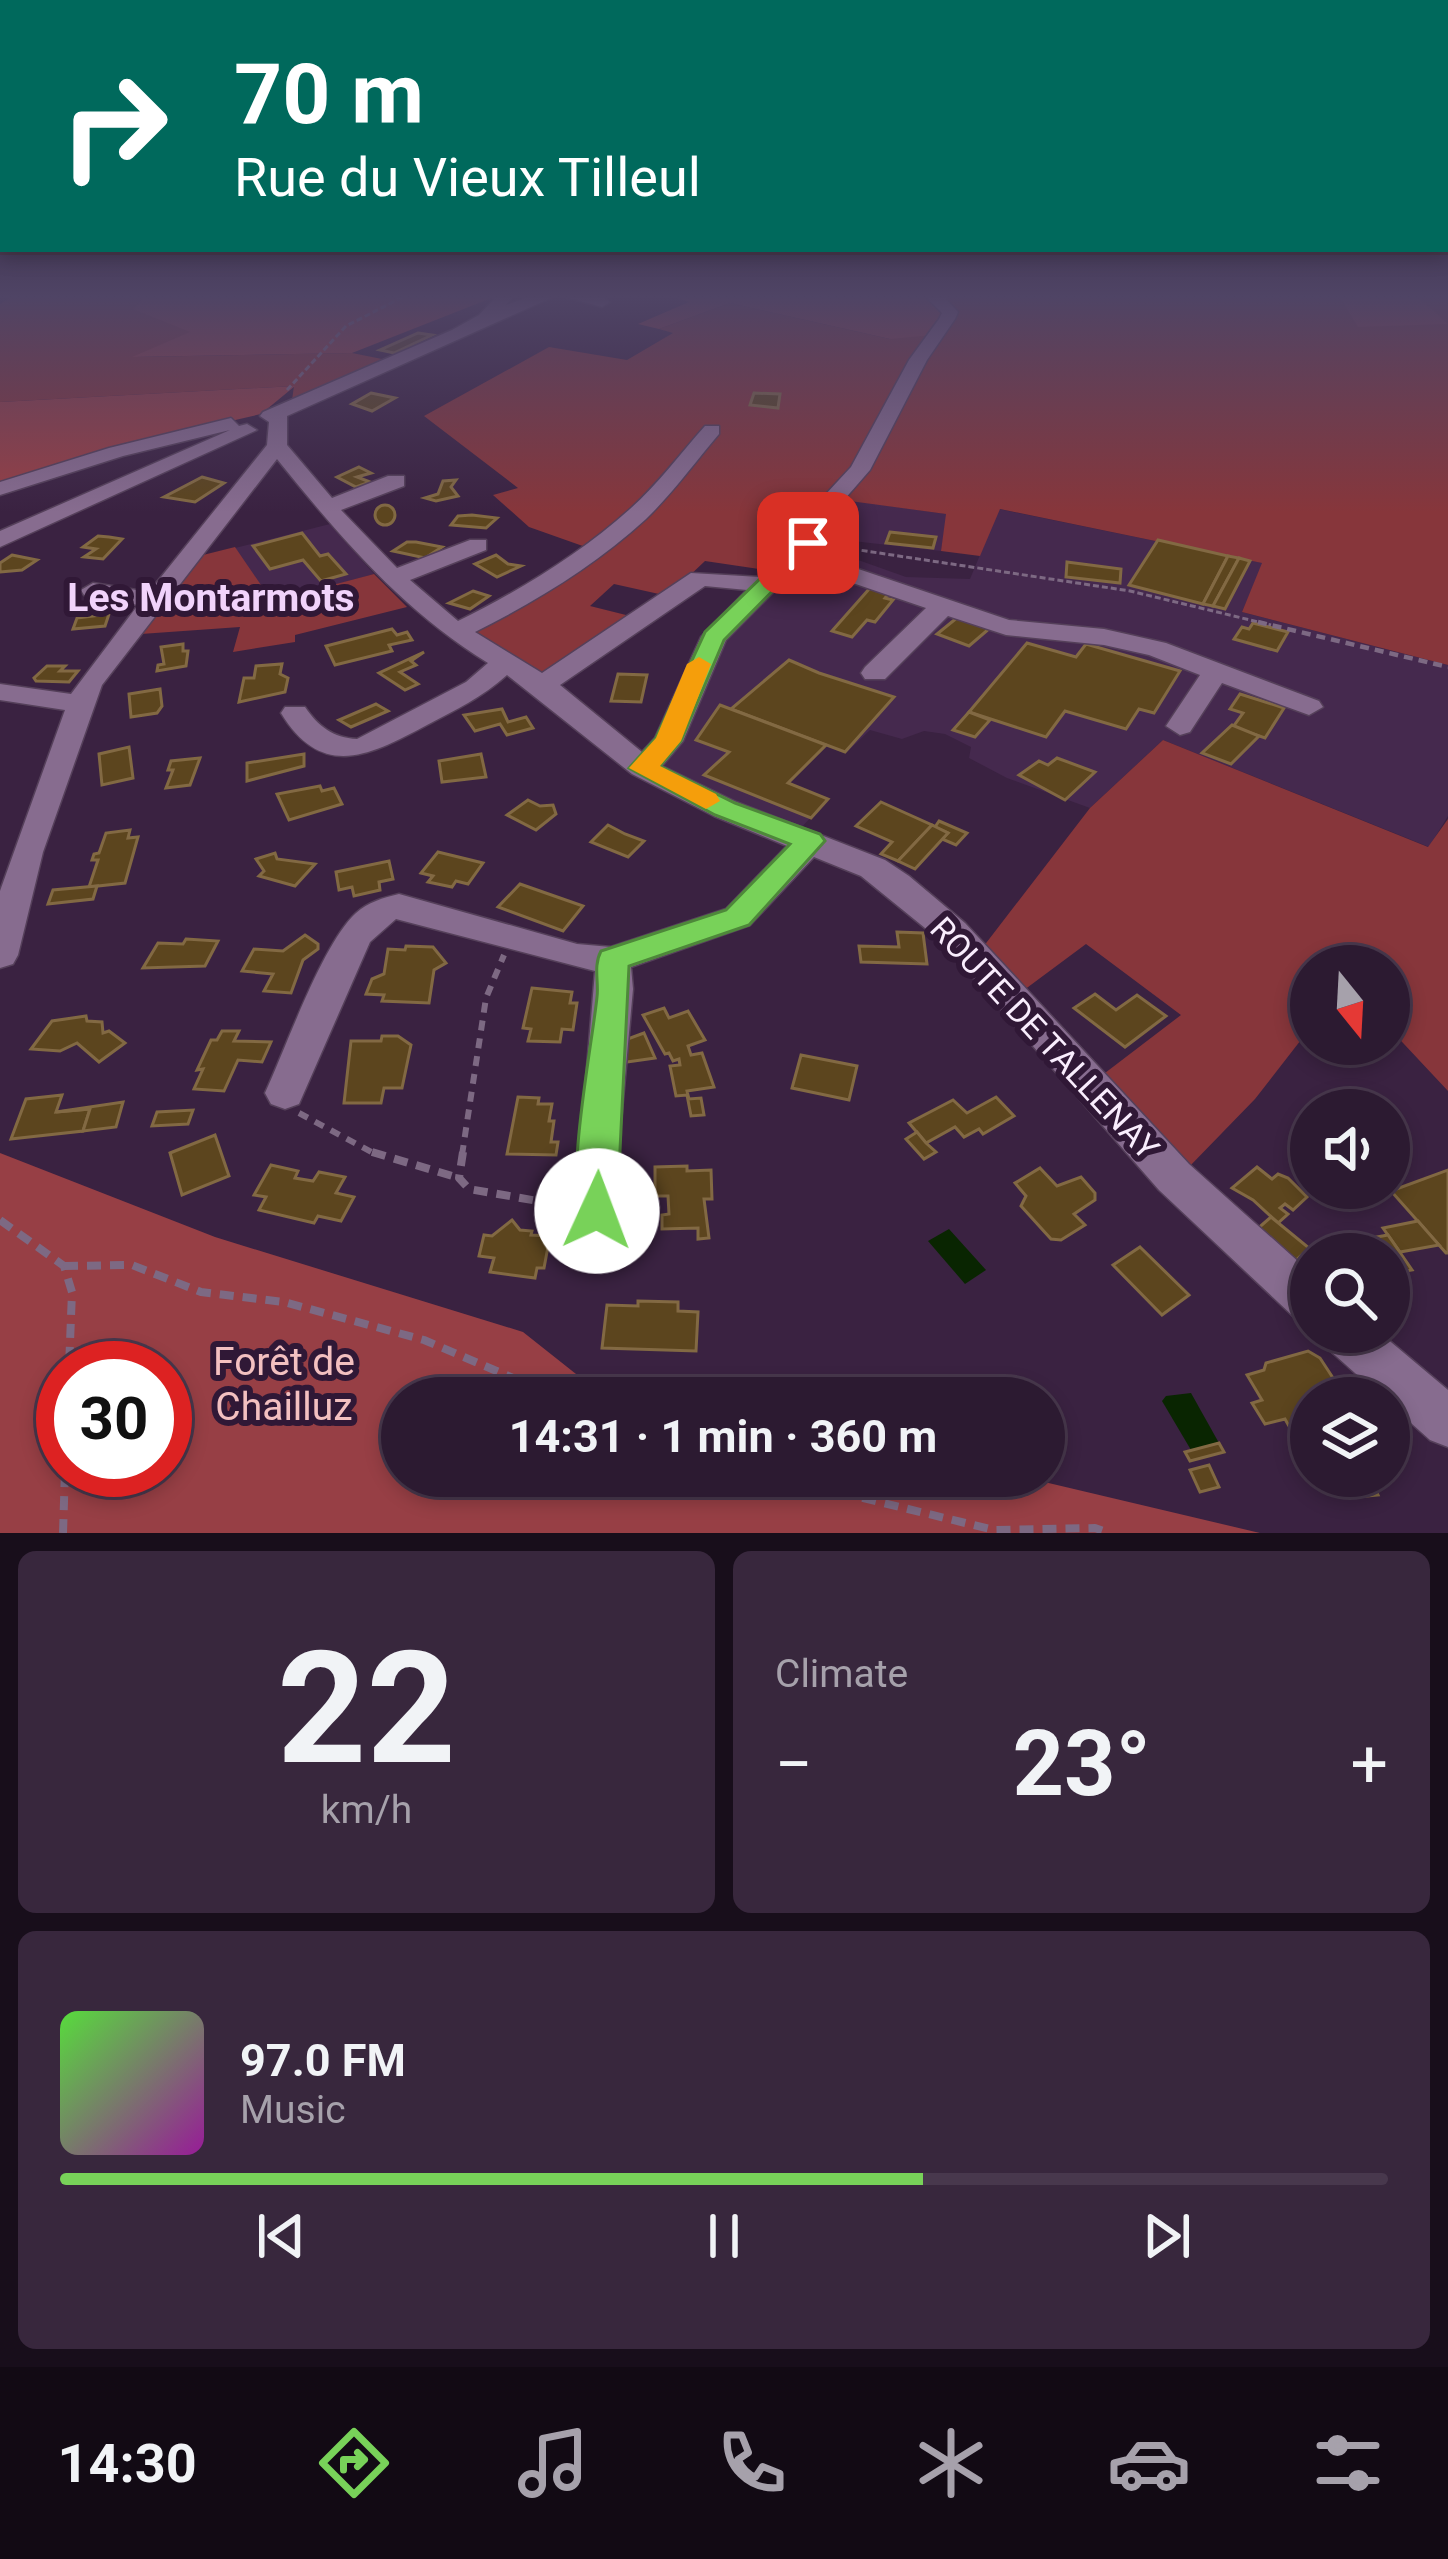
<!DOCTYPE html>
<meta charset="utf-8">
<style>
:root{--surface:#2c1a31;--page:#38273d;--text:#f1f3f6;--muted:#a6a1ab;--line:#48384d;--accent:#78d259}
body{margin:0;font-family:Roboto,sans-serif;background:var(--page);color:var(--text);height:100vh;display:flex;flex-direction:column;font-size:45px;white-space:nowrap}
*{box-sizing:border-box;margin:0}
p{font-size:39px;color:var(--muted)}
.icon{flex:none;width:66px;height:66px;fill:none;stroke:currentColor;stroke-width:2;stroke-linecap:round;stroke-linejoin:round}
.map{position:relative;height:1533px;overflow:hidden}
.details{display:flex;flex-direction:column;gap:18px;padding:18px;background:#180e1b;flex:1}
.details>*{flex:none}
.guide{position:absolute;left:0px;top:0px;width:1449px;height:252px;box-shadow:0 6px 18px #0003,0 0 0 3px var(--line);background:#00695c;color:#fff;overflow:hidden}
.needle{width:78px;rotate:162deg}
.controls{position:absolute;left:1290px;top:945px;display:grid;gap:24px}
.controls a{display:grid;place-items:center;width:120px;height:120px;border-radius:50%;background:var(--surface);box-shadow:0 6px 18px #0003,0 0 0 3px var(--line);font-size:60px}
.speed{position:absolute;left:36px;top:1341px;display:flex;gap:24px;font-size:60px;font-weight:700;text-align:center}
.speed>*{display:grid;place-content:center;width:156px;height:156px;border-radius:50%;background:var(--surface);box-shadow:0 6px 18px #0003,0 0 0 3px var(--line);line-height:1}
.speed .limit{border:18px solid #d22;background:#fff;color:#111}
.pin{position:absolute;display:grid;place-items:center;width:102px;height:102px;color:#fff;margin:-51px;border-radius:24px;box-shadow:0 6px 18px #0006}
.me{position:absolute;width:132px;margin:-66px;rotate:2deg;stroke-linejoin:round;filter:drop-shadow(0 0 9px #0008)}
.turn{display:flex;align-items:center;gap:42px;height:252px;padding:0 36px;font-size:54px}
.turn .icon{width:156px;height:156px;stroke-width:2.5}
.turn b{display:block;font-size:84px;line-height:102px}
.big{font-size:90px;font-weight:700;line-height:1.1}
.details .card{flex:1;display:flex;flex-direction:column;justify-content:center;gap:18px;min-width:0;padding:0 42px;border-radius:18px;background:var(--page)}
.details .dial{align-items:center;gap:0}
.dial b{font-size:156px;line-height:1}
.song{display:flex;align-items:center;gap:36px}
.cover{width:144px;height:144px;border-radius:18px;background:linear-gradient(135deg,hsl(110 70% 55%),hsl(300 70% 35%))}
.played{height:12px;border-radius:6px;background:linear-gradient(90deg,var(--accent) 65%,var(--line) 65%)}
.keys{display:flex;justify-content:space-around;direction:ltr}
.heat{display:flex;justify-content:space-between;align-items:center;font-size:66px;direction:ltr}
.details .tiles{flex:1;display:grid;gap:18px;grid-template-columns:1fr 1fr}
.card:last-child{grid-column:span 2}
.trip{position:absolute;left:381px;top:1377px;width:684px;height:120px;border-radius:60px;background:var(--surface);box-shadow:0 6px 18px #0003,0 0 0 3px var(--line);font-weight:700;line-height:120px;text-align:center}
.menu{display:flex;height:192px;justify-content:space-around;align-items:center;background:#120a14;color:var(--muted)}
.menu .icon{width:84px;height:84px}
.menu .selected{color:var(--accent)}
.menu b{font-size:54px;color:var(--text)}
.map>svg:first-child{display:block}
.built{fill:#45294e}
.green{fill:#87363b}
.forest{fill:#973f45;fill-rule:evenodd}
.water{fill:#092501}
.building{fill:#5c451e;stroke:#826943;stroke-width:3}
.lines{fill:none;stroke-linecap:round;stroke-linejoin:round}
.minor-casing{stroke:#55405a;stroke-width:3}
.path-far3{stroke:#7d6983;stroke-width:3;stroke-dasharray:6 3;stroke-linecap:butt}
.path-far2{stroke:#7d6983;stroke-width:4.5;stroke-dasharray:9 6;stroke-linecap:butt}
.path-far1{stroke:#7d6983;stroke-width:6;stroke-dasharray:10 8;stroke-linecap:butt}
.path{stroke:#7d6983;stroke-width:8;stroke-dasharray:14 9;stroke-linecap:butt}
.minor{fill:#876c8f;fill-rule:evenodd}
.route{fill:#78d259;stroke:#4e883a;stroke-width:3}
.slow{fill:#f59e0b}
.labels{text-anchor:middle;stroke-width:12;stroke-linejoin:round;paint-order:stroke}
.street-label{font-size:33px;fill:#f9edfd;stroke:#301836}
.quarter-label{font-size:39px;font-weight:bold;fill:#f1d3fb;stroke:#301836}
.near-park-label{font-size:39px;fill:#f3c0c0;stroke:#301836}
</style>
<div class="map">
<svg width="1448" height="1533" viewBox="0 0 1448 1533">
<rect width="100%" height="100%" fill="#3a2241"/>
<!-- built -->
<g class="built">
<polygon points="840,499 947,514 941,551 817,537"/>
<polygon points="999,509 1263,563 1242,612 1448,665 1448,816 1429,847 1163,740 1090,808 1007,778 969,758 971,747 945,734 924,731 902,739 870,730 846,753 826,746 789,783 828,799 799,830 662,768 715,643 803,552 816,545 906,577 970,579"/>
<polygon points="330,524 374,574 272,602 235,548"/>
</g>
<!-- green -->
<g class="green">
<polygon points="11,297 144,297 134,308 192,332 136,357 352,353 392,361 292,400 294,386 0,402 0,304"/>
<polygon points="929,297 1448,297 1448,665 1242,612 1262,563 1000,509 980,556 941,551 946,514 835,499 816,545 772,571 705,561 668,596 614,584 590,606 634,617 545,676 468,636 594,550 529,527 493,495 518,488 424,416 549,347 627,360 673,333 659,329 730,303 890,339"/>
<polygon points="235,547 272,601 374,574 407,607 295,635 295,642 233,652 240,627 141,634 199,556"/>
<polygon points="1163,740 1428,847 1448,819 1448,1091 1389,1028 1389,966 1311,966 1311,1027 1255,1099 1188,1168 1105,1073 1181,1015 1086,944 1020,993 980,951 1090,808"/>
</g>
<!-- forest -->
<g class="forest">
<polygon points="144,297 494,297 352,353 132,357 190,332 133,309"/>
<polygon points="673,297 929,297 943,313 933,335 890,339 730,303 659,329 638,324 689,302"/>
<polygon points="1340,297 1418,297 1448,324 1358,327"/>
<polygon points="295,386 261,414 87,454 0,484 0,402"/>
<path d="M 0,1153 L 215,1237 L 523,1332 L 600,1393 L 639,1398 L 402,1398 L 402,1476 L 1019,1476 L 1260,1533 L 0,1533 ZM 165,1368 L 165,1470 L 63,1470 L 63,1368 Z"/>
</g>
<!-- water -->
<g class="water">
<polygon points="949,1229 986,1270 965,1284 928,1241"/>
<polygon points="1191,1393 1219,1443 1191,1450 1162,1401 1166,1396"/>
</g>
<!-- building -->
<g class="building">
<polygon points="418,333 432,335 394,353 380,350"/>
<polygon points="371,393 395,398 372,411 352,404"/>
<polygon points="754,393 780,394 778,408 750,405"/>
<polygon points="359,467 371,473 357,477 370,482 356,487 337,477"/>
<polygon points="202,477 224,483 195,502 164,497"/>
<polygon points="456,480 451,487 458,496 436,501 425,498 438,494 443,481"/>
<circle cx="385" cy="515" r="10"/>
<polygon points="458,516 472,515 497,518 486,528 451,525"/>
<polygon points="890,532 899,533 936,537 933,548 886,543"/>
<polygon points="302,533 320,556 328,554 346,574 321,581 303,560 270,569 253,546"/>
<polygon points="98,536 109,537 122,539 103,559 84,557 96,549 83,547"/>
<polygon points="1158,540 1228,556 1203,604 1129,585"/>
<polygon points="407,542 416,542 442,547 425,558 393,551"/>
<polygon points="12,555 37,560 22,570 0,572 0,563"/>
<polygon points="496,555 508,564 521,566 497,577 475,564"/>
<polygon points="1228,556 1239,558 1213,606 1203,604"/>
<polygon points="1239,558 1250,561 1225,609 1213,606"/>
<polygon points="1067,562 1121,569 1120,583 1066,577"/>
<polygon points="870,588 889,593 885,598 893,600 875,622 867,620 852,637 832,631"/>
<polygon points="473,591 489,596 470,609 449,603"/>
<polygon points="109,614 105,626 73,629 77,618"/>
<polygon points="958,617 990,628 969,646 937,634"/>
<polygon points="1253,623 1288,632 1277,651 1234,639 1242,627 1249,629"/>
<polygon points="392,629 397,635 407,632 412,640 389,645 392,651 335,665 326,646"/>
<polygon points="1027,643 1076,657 1086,644 1180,671 1154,713 1139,709 1126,729 1065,711 1046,737 969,712"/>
<polygon points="183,644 183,651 188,651 186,666 157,671 158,665 164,664 161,647"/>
<polygon points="424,652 411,661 416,665 400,672 418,684 405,690 379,673"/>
<polygon points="789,660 819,673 894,697 845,752 731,709"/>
<polygon points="282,664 280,674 288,678 285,692 239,702 244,678 254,678 256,666"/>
<polygon points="47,666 65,666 60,671 78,671 69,682 36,681 34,678"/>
<polygon points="618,674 647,675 641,702 611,701"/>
<polygon points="160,689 162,706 157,713 131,717 129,694"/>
<polygon points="1240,694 1284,708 1265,738 1233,727 1243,713 1230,709"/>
<polygon points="376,704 388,711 351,727 339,720"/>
<polygon points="720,705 826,745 788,783 828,799 811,818 704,775 729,752 696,740"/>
<polygon points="502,709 508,722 526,717 533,728 507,735 500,724 475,731 464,715"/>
<polygon points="969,712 990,720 975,737 953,730"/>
<polygon points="1232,725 1259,736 1231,764 1202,753"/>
<polygon points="129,747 133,778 102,785 99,754"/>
<polygon points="304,754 304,766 247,781 247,763"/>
<polygon points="481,754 486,777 442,782 439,761"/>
<polygon points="200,758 190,785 166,788 173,770 168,770 171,761"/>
<polygon points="1057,758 1095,772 1065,800 1019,775 1039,761 1048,765"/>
<polygon points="320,786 322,791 334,788 342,804 289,820 277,794"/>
<polygon points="528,800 540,806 553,805 556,814 536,830 507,815"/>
<polygon points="881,802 932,825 898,861 881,854 892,842 856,826"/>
<polygon points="939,821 967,833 956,845 942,839 948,833 935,827"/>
<polygon points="608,825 625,834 644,841 628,857 591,842"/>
<polygon points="932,825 948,833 915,869 898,861"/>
<polygon points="130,830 128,838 138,837 125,883 89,887 98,860 92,860 94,854 99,853 106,833"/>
<polygon points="438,852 483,863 468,884 456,881 452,887 428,882 433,876 421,873"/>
<polygon points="275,853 277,859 315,864 295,886 259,876 264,871 256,859"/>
<polygon points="389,861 393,879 379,882 380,890 354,896 352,887 339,890 336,872"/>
<polygon points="520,884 583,906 563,931 498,907"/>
<polygon points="97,886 93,899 48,904 53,890"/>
<polygon points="897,932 923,933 927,964 861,962 859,946 899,947"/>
<polygon points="305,935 318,944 318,949 303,960 291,993 264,991 273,974 242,971 254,949 283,951"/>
<polygon points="186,939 218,941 205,966 143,968 158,943 183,944"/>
<polygon points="406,946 433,947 446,963 434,970 429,1003 382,1001 384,995 366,994 372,979 384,974 388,949 405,950"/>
<polygon points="532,988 572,992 570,1003 577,1003 573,1030 562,1029 560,1042 528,1041 531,1029 523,1028"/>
<polygon points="1095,994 1116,1010 1137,995 1166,1016 1125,1047 1074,1008"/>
<polygon points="664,1008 669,1018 688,1011 705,1040 688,1046 691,1055 702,1053 714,1087 687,1091 689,1099 701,1098 704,1115 691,1116 687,1095 676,1096 670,1066 680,1065 679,1059 673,1061 669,1053 665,1054 643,1015"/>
<polygon points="86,1016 87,1021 102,1022 103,1033 109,1031 125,1043 99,1062 77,1043 60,1051 31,1049 52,1021"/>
<polygon points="222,1031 239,1031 234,1041 271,1042 262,1062 238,1060 224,1091 194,1089 203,1069 197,1070 211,1040 217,1040"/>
<polygon points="644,1033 655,1058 620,1063 622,1041"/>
<polygon points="382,1036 398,1036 411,1045 402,1088 384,1088 381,1103 344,1103 351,1041 381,1041"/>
<polygon points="801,1055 857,1066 849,1100 792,1088"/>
<polygon points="62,1095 56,1112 90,1109 83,1131 11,1139 26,1099"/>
<polygon points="518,1097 539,1098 538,1104 552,1104 549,1121 554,1121 551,1142 558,1142 556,1155 507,1154"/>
<polygon points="996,1097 1014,1116 983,1134 979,1129 964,1137 955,1127 926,1143 909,1123 953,1100 967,1113"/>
<polygon points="123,1102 116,1127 83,1131 90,1109 56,1112"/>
<polygon points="193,1110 188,1124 152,1126 157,1112"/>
<polygon points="917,1132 926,1143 936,1152 924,1159 906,1139"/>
<polygon points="215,1135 229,1176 182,1195 170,1153"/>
<polygon points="271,1165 298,1171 295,1178 313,1181 319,1172 345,1177 336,1193 354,1197 341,1221 318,1216 314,1223 259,1210 266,1197 254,1195"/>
<polygon points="687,1166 687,1171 711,1170 712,1199 704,1199 709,1238 698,1239 698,1228 662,1229 662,1215 669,1214 668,1196 655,1196 655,1167"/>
<polygon points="1257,1167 1272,1179 1278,1174 1288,1178 1307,1197 1293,1210 1285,1204 1280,1208 1288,1214 1278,1223 1253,1200 1232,1188"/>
<polygon points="1040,1168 1057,1186 1081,1177 1095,1193 1095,1200 1074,1214 1085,1225 1061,1240 1051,1239 1021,1206 1026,1196 1015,1183"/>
<polygon points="1448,1170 1448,1253 1446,1253 1391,1191"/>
<polygon points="1271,1217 1309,1248 1294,1262 1256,1230"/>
<polygon points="512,1220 520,1230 532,1231 531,1235 550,1236 544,1268 537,1268 535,1278 490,1272 494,1258 479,1256 484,1235 492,1236"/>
<polygon points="1418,1221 1439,1245 1400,1252 1383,1228"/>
<polygon points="1388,1235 1412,1270 1389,1274 1389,1254 1345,1254 1339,1244"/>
<polygon points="1140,1247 1189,1295 1162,1315 1113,1265"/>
<polygon points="638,1301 678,1302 678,1311 698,1312 696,1351 602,1348 607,1305 638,1306"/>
<polygon points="1308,1351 1320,1358 1337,1384 1346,1382 1356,1398 1311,1398 1311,1422 1290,1428 1285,1419 1265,1424 1252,1403 1262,1400 1247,1375 1264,1370 1266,1363"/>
<polygon points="1219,1443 1224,1452 1190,1461 1185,1452"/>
<polygon points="1209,1465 1219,1487 1200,1492 1190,1470"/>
<polygon points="1348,1476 1369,1476 1378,1495 1358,1497"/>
</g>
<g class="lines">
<defs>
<g id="minor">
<path d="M 496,297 L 513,297 L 506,305 L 529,297 L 553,297 L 287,416 L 287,445 L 332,498 L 388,476 L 404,476 L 404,486 L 341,510 L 397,568 L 470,540 L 486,540 L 486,550 L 410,580 L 458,621 C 519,591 580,554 630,509 C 658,484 680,454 705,426 L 719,426 L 719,434 C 695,462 673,493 646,519 C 596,565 535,602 475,632 L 542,673 L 691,573 L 760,577 L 798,540 L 812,509 L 851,467 L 909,360 L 939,319 L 942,313 L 926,297 L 944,297 L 958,312 L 955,319 L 927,360 L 870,470 L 830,516 L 811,553 L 1009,620 L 1104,629 L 1166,643 L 1319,701 L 1323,707 L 1309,715 L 1222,683 L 1190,732 L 1180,735 L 1166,726 L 1200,675 L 1149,655 L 1104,645 L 1006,635 L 948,616 L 885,679 L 865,679 L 861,673 L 865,667 L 926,608 L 800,565 L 726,640 L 683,741 L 662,766 L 736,802 L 885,860 L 909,876 L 965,923 L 1189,1164 L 1311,1273 L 1311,1325 L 1295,1318 L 1159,1190 L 941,941 L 861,876 L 814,857 L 750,925 L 631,967 L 633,989 L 620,1132 L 619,1211 L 612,1224 L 597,1230 L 582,1224 L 575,1211 L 595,971 L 396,919 L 370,942 L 299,1104 L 285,1109 L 271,1104 L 265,1093 C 286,1048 322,944 356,913 C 368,902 383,898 399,894 L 577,944 L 611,947 L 726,909 L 787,846 L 714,816 L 632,774 L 507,675 C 483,697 455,710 427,725 C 371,755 322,781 281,713 L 285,707 L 305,707 C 318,726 333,738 357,739 L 466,682 L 488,663 C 402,610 340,537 277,459 L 102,685 L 43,852 L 18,955 L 13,964 L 0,968 L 0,891 L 65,710 L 0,700 L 0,684 L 71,694 L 138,605 L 84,595 L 81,590 L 93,583 L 149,592 L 267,445 L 269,422 L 260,416 L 263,412 L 452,330 L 479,315 ZM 705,586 L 747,590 L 701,637 L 655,738 L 642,752 L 560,685 Z"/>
<polygon points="566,297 603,297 610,302 602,307"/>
<polygon points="231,418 239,426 247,424 257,430 0,547 0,531 230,430 123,456 0,495 0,482 109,448"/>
<polygon points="1320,1332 1379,1332 1448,1390 1448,1447 1430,1440 1327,1348"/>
</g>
</defs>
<!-- minor casing -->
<use href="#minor" class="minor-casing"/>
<!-- path-far3 -->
<g class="path-far3">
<polyline points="287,390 346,326 403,297"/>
<polyline points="826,545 1130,591 1271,625"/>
</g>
<!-- path-far2 -->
<polyline class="path-far2" points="1258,622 1448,667"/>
<!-- path-far1 -->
<g class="path-far1">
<polyline points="299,1113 377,1155"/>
<polyline points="462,1155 486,998 504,955"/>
</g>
<!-- path -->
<g class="path">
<polyline points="372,1152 459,1178"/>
<polyline points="463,1152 459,1178 469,1189 567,1206"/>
<polyline points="0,1220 64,1266 72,1292 69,1368"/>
<polyline points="64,1266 132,1265 201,1292 284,1302 424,1340 560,1398"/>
<polyline points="773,1476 994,1530 1095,1528 1109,1533"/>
<polyline points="63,1533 65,1470"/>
</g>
<!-- minor -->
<use href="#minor" class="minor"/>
</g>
<!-- sky -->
<linearGradient id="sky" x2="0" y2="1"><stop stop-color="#201324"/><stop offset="0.58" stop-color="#4f4465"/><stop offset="1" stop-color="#4f4465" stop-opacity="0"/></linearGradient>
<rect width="1448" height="512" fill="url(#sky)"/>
<!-- route -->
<path class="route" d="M 808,537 L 819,543 L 816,547 L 724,640 L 681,741 L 660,766 L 735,803 L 820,834 L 825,841 L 749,925 L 629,966 L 617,1211 L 611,1223 L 597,1228 L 583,1223 C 564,1184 592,1046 597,997 C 599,982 593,966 601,951 L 726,910 L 790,844 L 715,815 L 629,768 L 656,738 L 705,632 L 801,539 Z"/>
<!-- slow -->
<polygon class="slow" points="699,657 711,664 681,741 660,766 716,794 720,801 706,809 629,768 656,738 687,664"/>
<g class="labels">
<!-- street labels -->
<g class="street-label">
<text transform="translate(1045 1038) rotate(47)" y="12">ROUTE DE TALLENAY</text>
</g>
<!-- quarter labels -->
<g class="quarter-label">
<text x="211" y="611">Les Montarmots</text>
</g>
<!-- near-park labels -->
<g class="near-park-label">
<text x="284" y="1375">Forêt de<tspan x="284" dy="45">Chailluz</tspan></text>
</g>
</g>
</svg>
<div class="controls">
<a><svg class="needle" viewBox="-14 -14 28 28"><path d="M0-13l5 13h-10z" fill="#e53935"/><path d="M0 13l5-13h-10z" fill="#a6a1ab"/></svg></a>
<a><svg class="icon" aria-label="sound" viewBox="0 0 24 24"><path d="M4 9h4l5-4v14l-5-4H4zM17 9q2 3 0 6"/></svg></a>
<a><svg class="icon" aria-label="search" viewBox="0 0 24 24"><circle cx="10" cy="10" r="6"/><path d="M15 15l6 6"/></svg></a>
<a><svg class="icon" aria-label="layers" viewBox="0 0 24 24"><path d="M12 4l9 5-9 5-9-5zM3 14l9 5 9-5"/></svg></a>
</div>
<div class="speed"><div class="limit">30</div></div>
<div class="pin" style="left:808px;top:543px;background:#d93025"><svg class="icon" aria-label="arrive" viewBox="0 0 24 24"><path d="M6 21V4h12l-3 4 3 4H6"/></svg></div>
<svg class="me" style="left:597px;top:1211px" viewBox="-20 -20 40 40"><circle r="19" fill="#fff"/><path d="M0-13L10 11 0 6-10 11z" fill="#78d259"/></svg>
<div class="trip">14:31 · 1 min · 360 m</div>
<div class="guide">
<div class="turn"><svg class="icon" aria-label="right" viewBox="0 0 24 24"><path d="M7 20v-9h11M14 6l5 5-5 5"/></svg><div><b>70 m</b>Rue du Vieux Tilleul</div></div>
</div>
</div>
<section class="details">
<div class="tiles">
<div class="card dial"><b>22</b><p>km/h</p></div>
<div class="card"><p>Climate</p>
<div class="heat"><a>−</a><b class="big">23°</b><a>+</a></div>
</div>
<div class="card">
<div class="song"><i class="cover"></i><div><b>97.0 FM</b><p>Music</p></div></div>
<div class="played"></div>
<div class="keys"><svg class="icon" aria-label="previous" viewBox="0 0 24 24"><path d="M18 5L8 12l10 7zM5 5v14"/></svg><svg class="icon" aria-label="pause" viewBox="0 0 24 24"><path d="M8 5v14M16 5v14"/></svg><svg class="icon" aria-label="next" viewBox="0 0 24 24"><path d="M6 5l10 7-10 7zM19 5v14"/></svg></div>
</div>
</div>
</section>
<nav class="menu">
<b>14:30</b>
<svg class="icon selected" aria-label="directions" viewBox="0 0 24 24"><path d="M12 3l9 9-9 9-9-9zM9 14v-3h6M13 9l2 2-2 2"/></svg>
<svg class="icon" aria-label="music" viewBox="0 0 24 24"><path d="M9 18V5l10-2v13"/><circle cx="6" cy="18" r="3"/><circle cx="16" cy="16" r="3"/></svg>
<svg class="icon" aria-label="phone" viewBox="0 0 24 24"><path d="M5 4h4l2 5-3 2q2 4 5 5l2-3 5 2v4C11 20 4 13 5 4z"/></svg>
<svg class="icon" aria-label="climate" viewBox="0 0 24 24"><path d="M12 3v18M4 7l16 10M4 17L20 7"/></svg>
<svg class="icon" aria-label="car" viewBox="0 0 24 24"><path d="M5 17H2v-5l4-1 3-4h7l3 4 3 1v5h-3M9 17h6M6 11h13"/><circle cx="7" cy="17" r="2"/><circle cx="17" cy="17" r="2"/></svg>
<svg class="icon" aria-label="filters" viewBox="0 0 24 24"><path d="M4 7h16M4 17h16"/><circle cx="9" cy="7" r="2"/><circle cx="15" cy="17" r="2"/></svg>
</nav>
